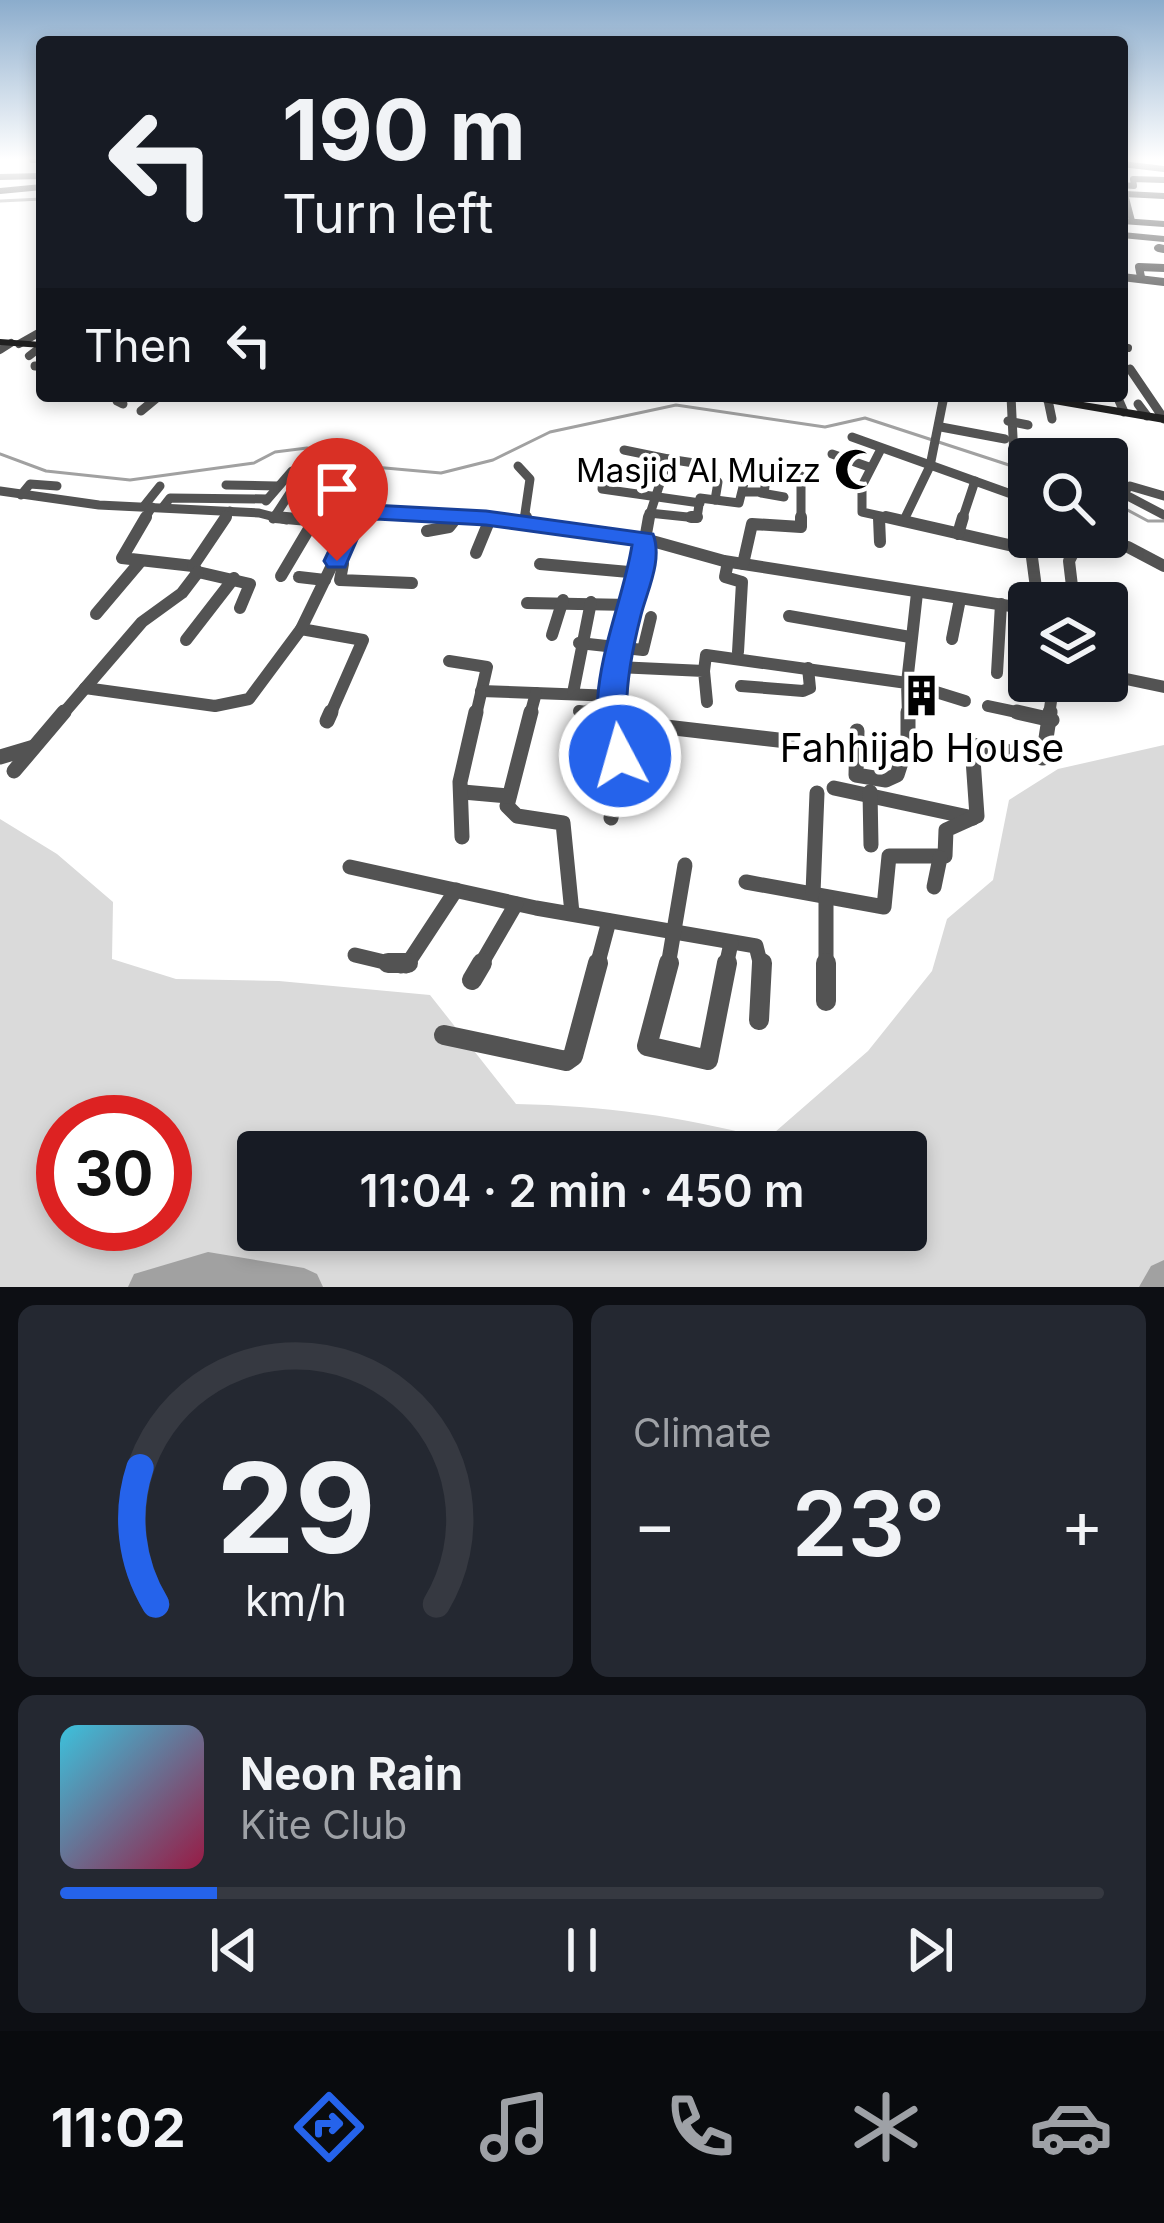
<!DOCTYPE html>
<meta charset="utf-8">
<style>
:root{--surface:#171b24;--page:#242831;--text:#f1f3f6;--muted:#9ea1a6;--line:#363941;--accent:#2563eb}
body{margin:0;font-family:Inter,sans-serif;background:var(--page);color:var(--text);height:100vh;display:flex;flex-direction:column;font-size:45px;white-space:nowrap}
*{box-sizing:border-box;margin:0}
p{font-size:39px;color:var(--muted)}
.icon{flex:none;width:66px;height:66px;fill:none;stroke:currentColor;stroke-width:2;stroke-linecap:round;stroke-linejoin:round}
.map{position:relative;height:1287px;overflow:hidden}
.details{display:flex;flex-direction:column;gap:18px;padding:18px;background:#0d0f14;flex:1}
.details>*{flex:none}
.guide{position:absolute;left:36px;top:36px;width:1092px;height:366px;border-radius:12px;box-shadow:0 6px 18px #0003;background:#171b24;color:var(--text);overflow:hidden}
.buttons{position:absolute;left:1008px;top:438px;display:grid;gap:24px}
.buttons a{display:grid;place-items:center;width:120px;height:120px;border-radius:12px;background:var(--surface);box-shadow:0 6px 18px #0003;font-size:60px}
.speed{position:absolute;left:36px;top:1095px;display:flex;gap:24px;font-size:60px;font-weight:700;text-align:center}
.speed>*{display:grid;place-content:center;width:156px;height:156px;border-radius:50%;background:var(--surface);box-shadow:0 6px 18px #0003;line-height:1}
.speed .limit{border:18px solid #d22;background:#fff;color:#111}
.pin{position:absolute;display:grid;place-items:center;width:102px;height:102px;color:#fff;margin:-123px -51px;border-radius:50% 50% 50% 0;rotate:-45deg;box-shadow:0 0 12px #0007}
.pin .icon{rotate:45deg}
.me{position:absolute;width:132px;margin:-66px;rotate:354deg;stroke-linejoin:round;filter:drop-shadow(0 0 9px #0008)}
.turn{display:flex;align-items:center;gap:42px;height:252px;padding:0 48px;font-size:54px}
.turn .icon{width:156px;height:156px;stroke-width:2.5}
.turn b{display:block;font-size:84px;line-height:102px}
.then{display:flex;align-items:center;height:114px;padding:0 48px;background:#0003;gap:24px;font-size:45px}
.big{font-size:90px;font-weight:600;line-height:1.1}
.details .widget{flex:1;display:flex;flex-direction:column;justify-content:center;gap:18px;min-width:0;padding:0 42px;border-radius:18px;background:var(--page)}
.details .dial{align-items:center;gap:0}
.dial svg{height:312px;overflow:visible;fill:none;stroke:var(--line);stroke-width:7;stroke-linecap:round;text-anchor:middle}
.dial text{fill:var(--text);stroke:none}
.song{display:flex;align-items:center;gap:36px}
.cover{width:144px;height:144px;border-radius:18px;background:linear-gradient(135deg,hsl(190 70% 55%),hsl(340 70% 35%))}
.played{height:12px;border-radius:6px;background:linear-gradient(90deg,var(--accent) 15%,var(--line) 15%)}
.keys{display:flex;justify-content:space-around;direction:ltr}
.heat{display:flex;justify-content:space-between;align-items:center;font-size:66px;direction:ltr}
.details .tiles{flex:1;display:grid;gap:18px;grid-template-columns:1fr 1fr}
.widget:last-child{grid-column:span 2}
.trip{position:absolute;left:237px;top:1131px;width:690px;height:120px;border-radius:12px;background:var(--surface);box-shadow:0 6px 18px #0003;font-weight:600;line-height:120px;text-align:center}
.tab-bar{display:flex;height:192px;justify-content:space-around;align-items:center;background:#090b0e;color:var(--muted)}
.tab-bar .icon{width:84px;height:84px}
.tab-bar .selected{color:var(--accent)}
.tab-bar b{font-size:54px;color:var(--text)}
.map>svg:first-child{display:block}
.green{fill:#dadada;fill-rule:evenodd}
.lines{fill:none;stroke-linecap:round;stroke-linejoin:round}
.stream{stroke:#a1a1a1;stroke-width:3}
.river{fill:#a1a1a1;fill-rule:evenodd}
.minor-far5{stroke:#535353;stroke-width:6}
.minor-far4{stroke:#535353;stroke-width:8}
.minor-far3{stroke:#535353;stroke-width:9}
.minor-far2{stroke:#535353;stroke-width:12}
.minor-far1{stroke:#535353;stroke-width:15}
.minor{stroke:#535353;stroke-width:20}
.secondary{fill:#202020;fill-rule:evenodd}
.route{fill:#2563eb;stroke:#184099;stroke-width:3}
.labels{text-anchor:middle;stroke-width:9;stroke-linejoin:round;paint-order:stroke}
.far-poi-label{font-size:33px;fill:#000;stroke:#fff;text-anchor:end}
.poi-label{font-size:39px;fill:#000;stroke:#fff}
</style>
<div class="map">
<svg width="1164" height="1287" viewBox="0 0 1164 1287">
<rect width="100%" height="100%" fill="#fff"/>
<!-- green -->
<path class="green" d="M 1164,745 L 1164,1287 L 0,1287 L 0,819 L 57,854 L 113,902 L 112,959 L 176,979 L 279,981 L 430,995 L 516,1104 C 604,1106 682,1116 767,1139 L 868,1051 L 932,971 L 947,919 L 993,880 L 1009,800 L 1058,769 ZM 63,1122 L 165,1122 L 165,1224 L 63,1224 ZM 258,1152 L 906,1152 L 906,1230 L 258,1230 Z"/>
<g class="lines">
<!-- stream -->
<g class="stream">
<polyline points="0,201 42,199"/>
<polyline points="0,454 46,471 130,480 254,463 275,452 307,448 358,458 374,467 441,473 493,460 550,432 676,405 825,427 865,418 1012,466"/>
<polyline points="1107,499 1148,521 1164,521"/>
</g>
<!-- river -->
<g class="river">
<polygon points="208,1252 304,1268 317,1274 323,1287 128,1287 134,1274"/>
<polygon points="1164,1260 1164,1287 1139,1287 1151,1266"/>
</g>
<!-- minor-far5 -->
<g class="minor-far5">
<polyline points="37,158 32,160 42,160"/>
<polyline points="1122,164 1164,169"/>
<polyline points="0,177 42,176"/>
<polyline points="1122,185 1134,186 1133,179 1164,180"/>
<polyline points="0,191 42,187"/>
<polyline points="1122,221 1164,224"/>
<polyline points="1132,221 1125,194 1164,196"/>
<polyline points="1122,235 1164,239"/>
<polyline points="1157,248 1164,249"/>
</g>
<!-- minor-far4 -->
<g class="minor-far4">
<polyline points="1159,248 1164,249"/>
<polyline points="1122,277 1164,282"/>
<polyline points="1141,277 1139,267 1164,268"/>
<polyline points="19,344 42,331"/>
<polyline points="1122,347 1128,348"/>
<polyline points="0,350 11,343"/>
<polyline points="29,356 42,346"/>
<polyline points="35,366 42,366"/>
</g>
<!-- minor-far3 -->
<g class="minor-far3">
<polyline points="35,366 42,366"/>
<polyline points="1130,369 1164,419"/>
<polyline points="122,396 117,401 123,404"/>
<polyline points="1011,396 1014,458 1029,489"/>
<polyline points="1117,396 1124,412"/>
<polyline points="1048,400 1052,419"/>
<polyline points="1138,404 1147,416"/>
<polyline points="141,411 159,396"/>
<polyline points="1008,421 1028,425"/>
<polyline points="941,427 1005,439"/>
<polyline points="852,437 1022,498 1018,520"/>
<polyline points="881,449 862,486 862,512 899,520"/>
<polyline points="624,450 668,459"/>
<polyline points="832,454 869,467"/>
<polyline points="518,466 530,479 524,520"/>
<polyline points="590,472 604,475 602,489 700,503"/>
<polyline points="801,476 801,520"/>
<polyline points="226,485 277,486"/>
<polyline points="0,491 99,505 259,513 286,520"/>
<polyline points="743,492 764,492 768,470"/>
<polyline points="761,493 784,497"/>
<polyline points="21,495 30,484 57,486"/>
<polyline points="1164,496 1130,486 1122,493 1164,515"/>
<polyline points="715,500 718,482"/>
<polyline points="266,501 292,471"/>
<polyline points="144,506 160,486"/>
<polyline points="163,507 170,498 267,499"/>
<polyline points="649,513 697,518 700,498 739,503 744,483 734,478 737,464"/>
<polyline points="273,519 290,493 313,492"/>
<polyline points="144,520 152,507"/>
<polyline points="224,520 230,511"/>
<polyline points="358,520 372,512 504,520"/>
<polyline points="454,520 459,515"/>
<polyline points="648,520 668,459 694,463"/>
<polyline points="904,520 930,466 944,396"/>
<polyline points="962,520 975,481"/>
</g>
<!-- minor-far2 -->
<g class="minor-far2">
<polyline points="146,517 122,558 193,566 198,572 250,584 240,608"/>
<polyline points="275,517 352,524 363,517"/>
<polyline points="475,517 645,539 724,561 1029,609"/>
<polyline points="691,517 697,517"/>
<polyline points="886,517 1031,550 1038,603"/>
<polyline points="879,518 880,542"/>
<polyline points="522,523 526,517"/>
<polyline points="427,531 449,527 457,517"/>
<polyline points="958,534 963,517"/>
<polyline points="1013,546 1018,517"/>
<polyline points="1128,547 1164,566"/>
<polyline points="476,553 490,519"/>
<polyline points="338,562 343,564 340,580 412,583"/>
<polyline points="728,562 725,577 742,582 738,652"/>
<polyline points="540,564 640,573"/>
<polyline points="743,564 752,524 801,527 801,517"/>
<polyline points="193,566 226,517"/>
<polyline points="281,576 313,522"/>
<polyline points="299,577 325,580"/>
<polyline points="917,593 907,683 965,701"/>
<polyline points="527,603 630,605"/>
<polyline points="1074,603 1069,561 1081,537"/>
<polyline points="96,614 140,562"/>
<polyline points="789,616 910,637"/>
<polyline points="1107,624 1123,679"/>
<polyline points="301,629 363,640 330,715"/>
<polyline points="552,635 563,600"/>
<polyline points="952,639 960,599"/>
<polyline points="186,640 234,578"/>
<polyline points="579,643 643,650 651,617"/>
<polyline points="449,661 487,667 476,715"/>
<polyline points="617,667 704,671 707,702"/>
<polyline points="704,671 706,655 907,683 908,715"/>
<polyline points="997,673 1001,604"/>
<polyline points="1020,674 1029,676"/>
<polyline points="1107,675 1164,687"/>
<polyline points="741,686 803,691 810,688 808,668"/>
<polyline points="85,688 215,706 249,699 301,629 352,524"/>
<polyline points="481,691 615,696"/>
<polyline points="573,693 591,602"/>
<polyline points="988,706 1030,715"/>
<polyline points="579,711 609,715"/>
<polyline points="62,715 142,622 182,593 198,572"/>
<polyline points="530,715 536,693"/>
<polyline points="614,715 649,517"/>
<polyline points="1049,715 1054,681"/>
</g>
<!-- minor-far1 -->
<g class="minor-far1">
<polyline points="531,712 507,806 517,816 563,823 572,913"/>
<polyline points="588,712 614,716"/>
<polyline points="1017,712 1052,720"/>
<polyline points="327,721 331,712"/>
<polyline points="614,721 787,741"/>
<polyline points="857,731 856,775 886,780 897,775 908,741 908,712"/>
<polyline points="0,757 34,747"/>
<polyline points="621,760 666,768"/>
<polyline points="14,771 64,712"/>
<polyline points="834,788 973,818"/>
<polyline points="463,792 508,796"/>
<polyline points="870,792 871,845"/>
<polyline points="611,818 621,760 613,742 614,712"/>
<polyline points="462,837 460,782 476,712"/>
<polyline points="350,867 536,908 756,946 761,966"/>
<polyline points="746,882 884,907 889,856 945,856 946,830 977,816 972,745 1043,758 1050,712"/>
<polyline points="934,887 940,858"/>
<polyline points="813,893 817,793"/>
<polyline points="826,897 826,966"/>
<polyline points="355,955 401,966"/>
<polyline points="406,966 456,890"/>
<polyline points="480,966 516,904"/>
<polyline points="597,966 609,921"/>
<polyline points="668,966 685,865"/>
<polyline points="726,966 731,943"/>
</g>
<!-- minor -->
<g class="minor">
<polyline points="388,963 408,963"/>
<polyline points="669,963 647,1046 708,1060 727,963"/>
<polyline points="826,963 826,1001"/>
<polyline points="472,980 482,963"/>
<polyline points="759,1020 762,963"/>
<polyline points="444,1035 566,1061 573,1056 598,963"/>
</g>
<!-- secondary -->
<g class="secondary">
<polygon points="0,339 42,342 42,348 0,345"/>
<polygon points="1019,396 1046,396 1164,415 1164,423 1025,399"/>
</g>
</g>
<!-- sky -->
<linearGradient id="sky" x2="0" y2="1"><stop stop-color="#8baccc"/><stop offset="0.47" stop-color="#fff"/><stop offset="1" stop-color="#fff" stop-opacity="0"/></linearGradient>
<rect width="1164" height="338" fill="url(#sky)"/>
<!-- route -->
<path class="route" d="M 372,505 L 486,511 L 653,534 C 663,560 647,591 641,615 C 631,654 617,720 636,756 L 631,765 L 609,765 C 576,699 622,611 632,545 L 486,525 L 376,519 L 362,528 L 345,567 L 328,567 L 324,561 L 344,519 Z"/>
<!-- icons -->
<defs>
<symbol id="mosque-bare" viewBox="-9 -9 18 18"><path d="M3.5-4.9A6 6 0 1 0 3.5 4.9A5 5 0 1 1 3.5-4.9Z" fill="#000" stroke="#fff" stroke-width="2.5" paint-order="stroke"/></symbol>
<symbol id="building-bare" viewBox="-9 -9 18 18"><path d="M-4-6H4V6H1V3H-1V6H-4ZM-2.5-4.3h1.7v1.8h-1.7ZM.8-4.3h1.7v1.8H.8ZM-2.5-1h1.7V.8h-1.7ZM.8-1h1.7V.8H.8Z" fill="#000" stroke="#fff" stroke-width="2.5" paint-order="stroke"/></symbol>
</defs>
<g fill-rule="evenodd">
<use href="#mosque-bare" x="826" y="440" width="59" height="59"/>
<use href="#building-bare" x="892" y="666" width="59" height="59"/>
</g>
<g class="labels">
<!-- far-poi labels -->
<g class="far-poi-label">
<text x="821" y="482">Masjid Al Muizz</text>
</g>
<!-- poi labels -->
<g class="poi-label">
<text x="922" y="762">Fahhijab House</text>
</g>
</g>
</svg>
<div class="buttons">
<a><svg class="icon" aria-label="search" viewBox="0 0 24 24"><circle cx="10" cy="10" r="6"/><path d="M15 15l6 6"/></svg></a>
<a><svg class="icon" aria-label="layers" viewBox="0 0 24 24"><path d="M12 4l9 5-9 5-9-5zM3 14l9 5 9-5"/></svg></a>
</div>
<div class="speed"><div class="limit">30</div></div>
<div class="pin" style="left:337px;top:561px;background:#d93025"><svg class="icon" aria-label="arrive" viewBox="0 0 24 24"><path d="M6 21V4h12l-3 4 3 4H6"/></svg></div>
<svg class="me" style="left:620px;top:756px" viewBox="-20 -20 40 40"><circle r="17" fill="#2563eb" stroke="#fff" stroke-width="3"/><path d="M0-11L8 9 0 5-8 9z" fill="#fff"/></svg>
<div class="trip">11:04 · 2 min · 450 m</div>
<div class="guide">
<div class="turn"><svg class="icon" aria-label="left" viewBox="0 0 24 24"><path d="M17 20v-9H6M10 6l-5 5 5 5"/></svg><div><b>190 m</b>Turn left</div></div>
<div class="then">Then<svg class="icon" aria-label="left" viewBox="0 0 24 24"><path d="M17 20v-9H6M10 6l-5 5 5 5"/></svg></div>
</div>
</div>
<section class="details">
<div class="tiles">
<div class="widget dial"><svg viewBox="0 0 100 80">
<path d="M14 69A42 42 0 1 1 86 69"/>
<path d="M14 69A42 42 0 0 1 10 34" stroke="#2563eb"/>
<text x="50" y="56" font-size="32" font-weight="700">29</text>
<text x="50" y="72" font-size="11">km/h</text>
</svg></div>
<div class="widget"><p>Climate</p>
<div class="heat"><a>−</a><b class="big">23°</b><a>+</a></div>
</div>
<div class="widget">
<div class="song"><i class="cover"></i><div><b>Neon Rain</b><p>Kite Club</p></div></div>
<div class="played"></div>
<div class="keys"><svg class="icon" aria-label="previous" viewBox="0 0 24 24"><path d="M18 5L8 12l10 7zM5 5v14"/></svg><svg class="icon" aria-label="pause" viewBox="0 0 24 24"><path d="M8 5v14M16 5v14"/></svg><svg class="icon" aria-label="next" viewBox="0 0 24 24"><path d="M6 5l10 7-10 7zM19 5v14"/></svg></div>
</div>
</div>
</section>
<nav class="tab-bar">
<b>11:02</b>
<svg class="icon selected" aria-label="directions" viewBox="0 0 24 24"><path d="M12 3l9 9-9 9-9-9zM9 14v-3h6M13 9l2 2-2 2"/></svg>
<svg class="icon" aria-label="music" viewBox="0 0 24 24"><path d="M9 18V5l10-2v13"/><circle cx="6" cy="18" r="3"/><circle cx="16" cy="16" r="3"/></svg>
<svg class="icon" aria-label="phone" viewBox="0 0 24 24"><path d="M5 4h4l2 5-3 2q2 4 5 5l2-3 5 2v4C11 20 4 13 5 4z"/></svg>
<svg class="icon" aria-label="climate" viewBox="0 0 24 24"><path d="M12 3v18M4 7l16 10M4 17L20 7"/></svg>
<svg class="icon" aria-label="car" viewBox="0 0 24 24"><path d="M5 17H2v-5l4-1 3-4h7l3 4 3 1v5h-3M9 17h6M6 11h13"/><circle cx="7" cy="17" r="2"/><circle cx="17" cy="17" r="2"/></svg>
</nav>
